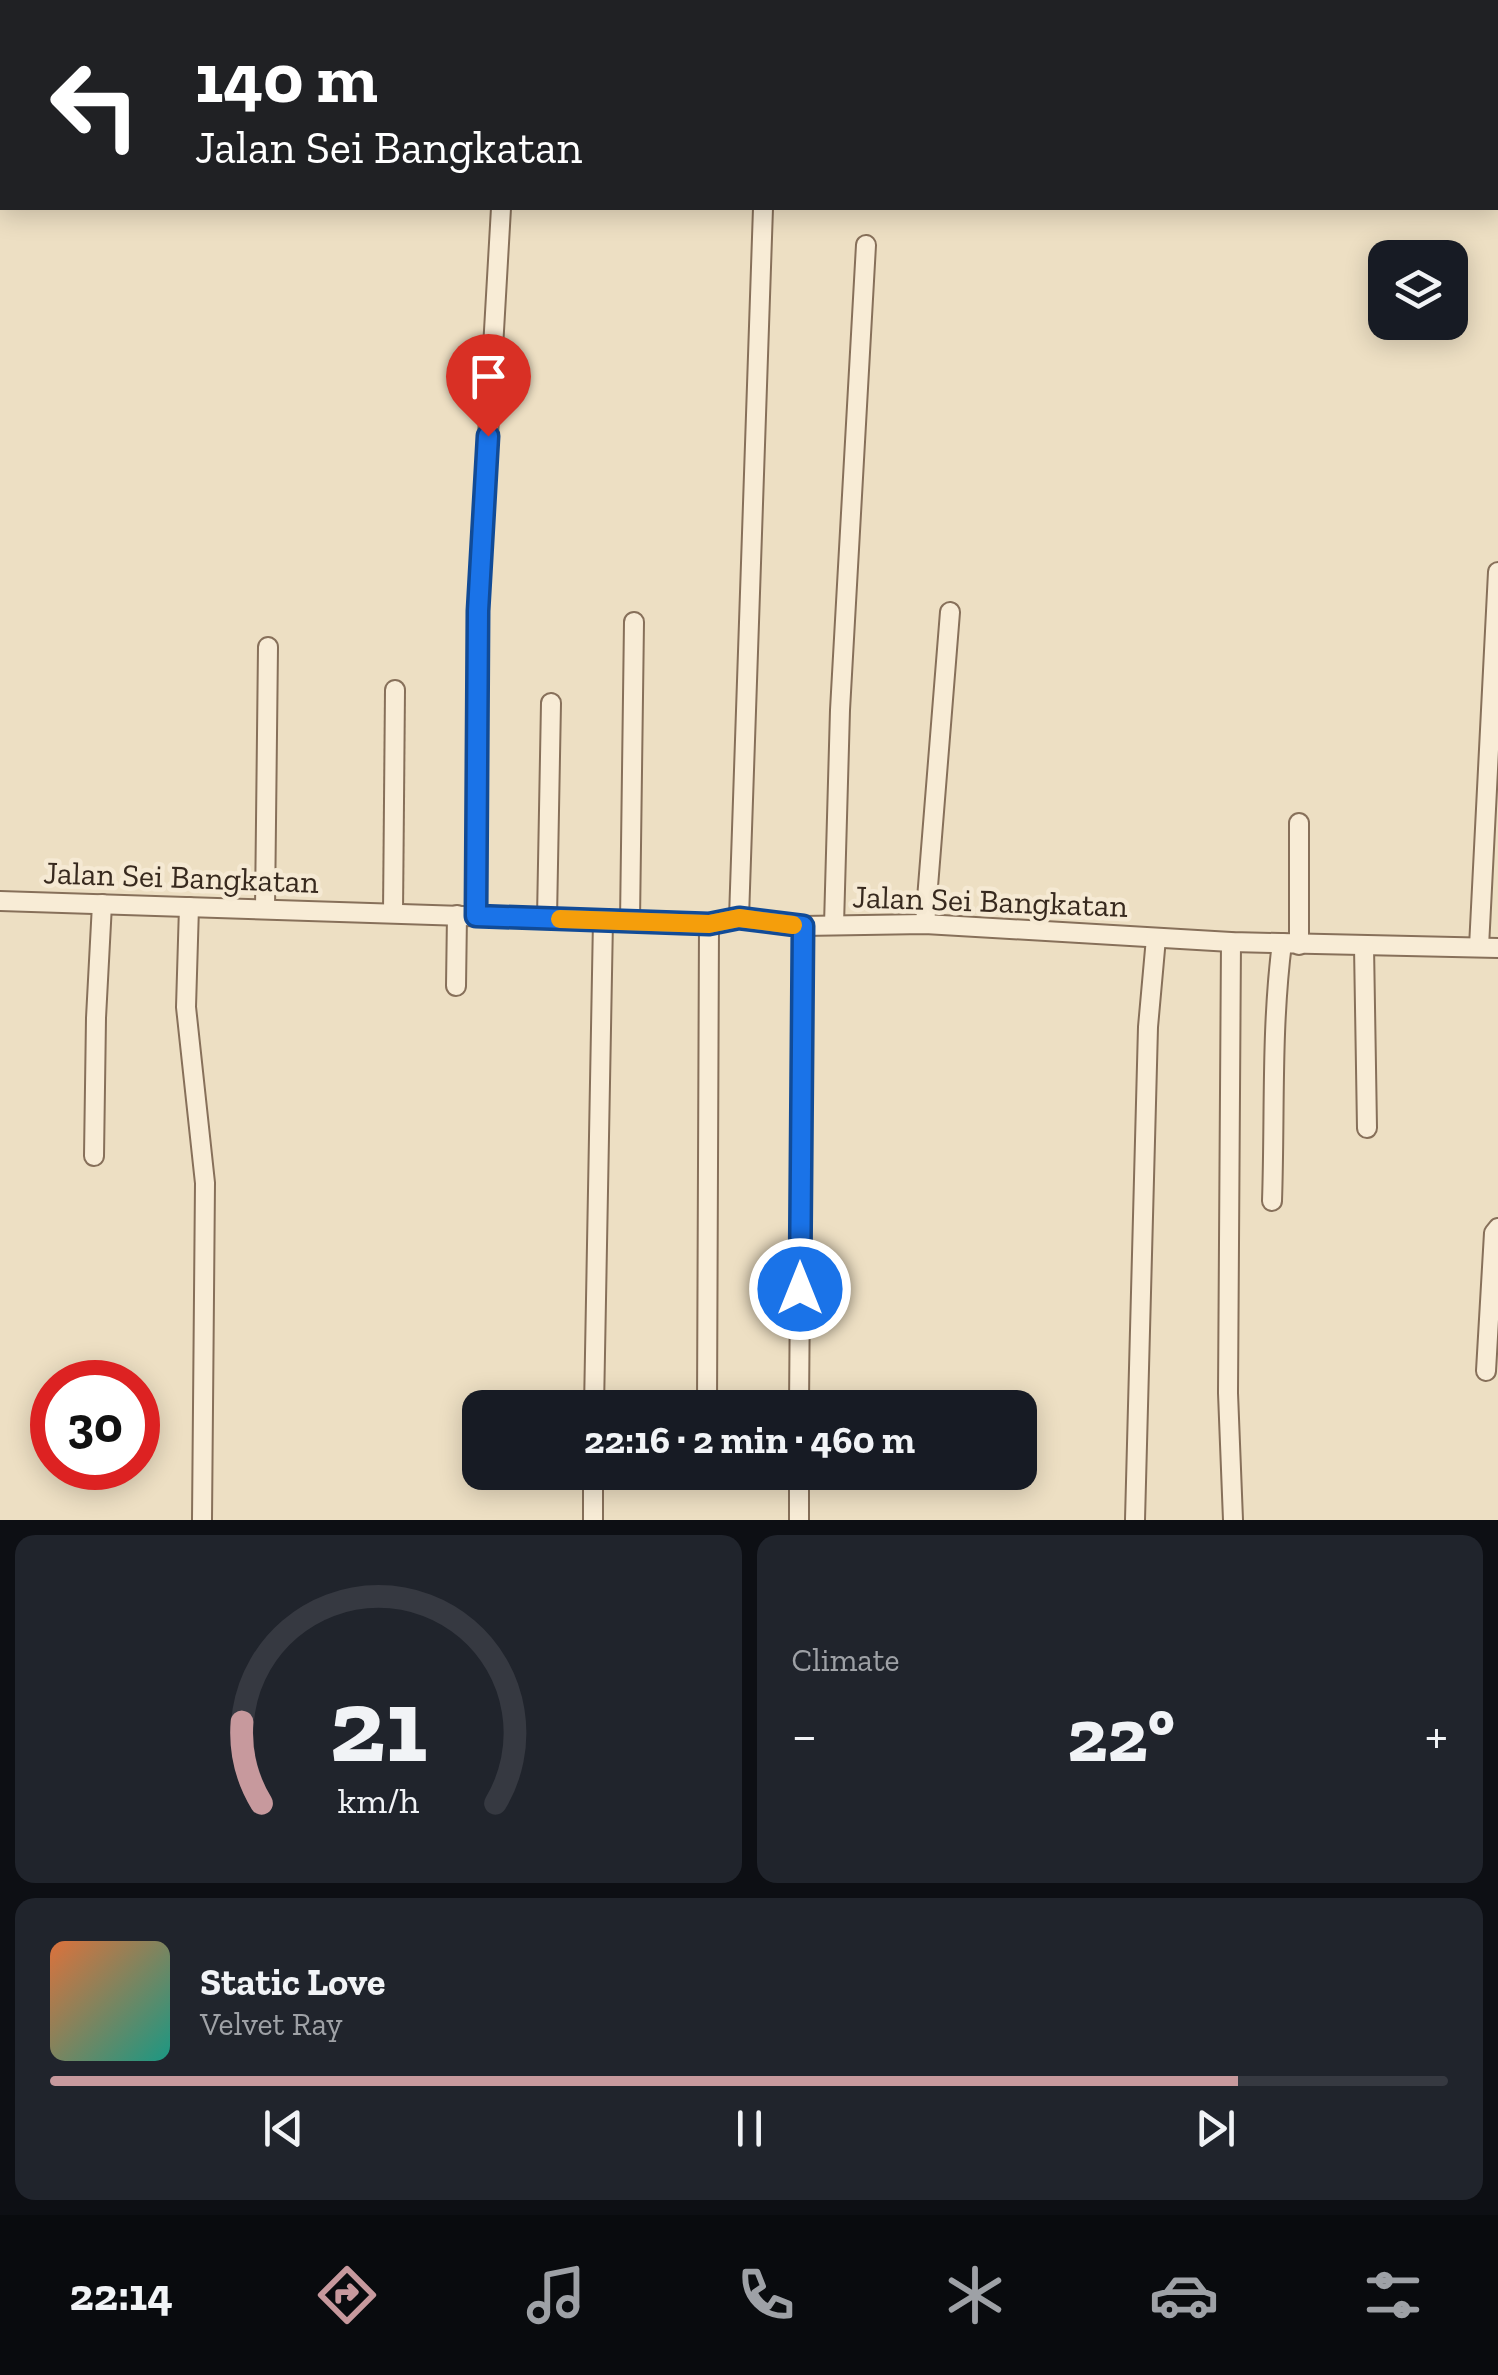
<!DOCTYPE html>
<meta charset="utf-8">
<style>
:root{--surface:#171b24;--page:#20242c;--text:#f1f3f6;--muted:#9ea1a6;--line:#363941;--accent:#c7999d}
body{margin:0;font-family:"Zilla Slab",serif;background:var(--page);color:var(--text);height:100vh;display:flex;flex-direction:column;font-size:38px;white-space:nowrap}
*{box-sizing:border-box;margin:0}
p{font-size:32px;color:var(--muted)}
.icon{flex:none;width:55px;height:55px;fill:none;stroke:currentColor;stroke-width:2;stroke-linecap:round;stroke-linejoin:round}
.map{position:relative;height:1520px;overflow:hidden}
.details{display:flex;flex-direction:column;gap:15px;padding:15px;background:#0d0f14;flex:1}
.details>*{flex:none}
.top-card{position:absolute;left:0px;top:0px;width:1500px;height:210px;box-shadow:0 5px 25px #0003;background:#202124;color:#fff;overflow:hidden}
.buttons{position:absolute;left:1368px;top:240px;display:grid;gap:20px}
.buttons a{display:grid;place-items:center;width:100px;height:100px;border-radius:20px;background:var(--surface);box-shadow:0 5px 25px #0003;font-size:50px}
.speed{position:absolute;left:30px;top:1360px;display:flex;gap:20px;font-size:50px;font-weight:700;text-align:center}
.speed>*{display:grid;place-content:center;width:130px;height:130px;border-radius:50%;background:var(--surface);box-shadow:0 5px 25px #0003;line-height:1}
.speed .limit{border:15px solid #d22;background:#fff;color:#111}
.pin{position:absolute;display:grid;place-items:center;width:85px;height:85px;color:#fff;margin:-102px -42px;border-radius:50% 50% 50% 0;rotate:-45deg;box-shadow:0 0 10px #0007}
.pin .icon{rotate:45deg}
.me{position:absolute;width:110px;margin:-55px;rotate:0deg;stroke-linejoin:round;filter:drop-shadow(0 0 8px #0008)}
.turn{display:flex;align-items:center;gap:35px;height:210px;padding:0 30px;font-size:45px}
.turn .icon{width:130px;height:130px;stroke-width:2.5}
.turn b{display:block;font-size:70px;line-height:85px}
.big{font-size:75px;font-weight:700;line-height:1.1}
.details .widget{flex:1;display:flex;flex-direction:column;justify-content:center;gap:15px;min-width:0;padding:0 35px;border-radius:20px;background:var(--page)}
.details .dial{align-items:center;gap:0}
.dial svg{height:260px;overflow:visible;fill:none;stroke:var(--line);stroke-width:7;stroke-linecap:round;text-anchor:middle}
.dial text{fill:var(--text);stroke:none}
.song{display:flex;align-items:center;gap:30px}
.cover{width:120px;height:120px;border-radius:15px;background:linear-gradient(135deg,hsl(20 70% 55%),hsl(170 70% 35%))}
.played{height:10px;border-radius:5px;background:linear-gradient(90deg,var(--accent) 85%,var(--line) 85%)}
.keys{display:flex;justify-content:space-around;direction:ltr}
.heat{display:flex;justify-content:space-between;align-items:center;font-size:55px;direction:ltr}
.details .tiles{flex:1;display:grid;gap:15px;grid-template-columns:1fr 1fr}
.widget:last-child{grid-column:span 2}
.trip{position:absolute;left:462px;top:1390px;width:575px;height:100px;border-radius:20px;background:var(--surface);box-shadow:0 5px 25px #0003;font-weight:700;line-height:100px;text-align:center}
.tabs{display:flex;height:160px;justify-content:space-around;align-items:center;background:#090b0e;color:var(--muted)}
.tabs .icon{width:70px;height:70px}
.tabs .on{color:var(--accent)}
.tabs b{font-size:45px;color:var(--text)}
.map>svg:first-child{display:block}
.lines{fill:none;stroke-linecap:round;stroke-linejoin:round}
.street-casing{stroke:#87705a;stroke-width:22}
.street{stroke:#f8ecd6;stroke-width:18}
.route-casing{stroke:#114b97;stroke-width:25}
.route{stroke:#1a73e8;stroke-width:18}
.slow{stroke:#f59e0b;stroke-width:18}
.labels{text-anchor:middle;stroke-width:9;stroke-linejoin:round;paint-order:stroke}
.street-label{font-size:32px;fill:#37291e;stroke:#f5e9d3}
</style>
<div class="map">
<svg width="1498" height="1520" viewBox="0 0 1498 1520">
<rect width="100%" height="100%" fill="#eddfc3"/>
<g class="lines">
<defs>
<g id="street">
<polyline points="1004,0 1004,2"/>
<polyline points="808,2 809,0"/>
<polyline points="1299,823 1299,945"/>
<polyline points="0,901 709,924 739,918 803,926 925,924 1231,942 1498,948"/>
<polyline points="189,907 186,1007 205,1183 202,1520"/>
<polyline points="265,909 268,647"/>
<polyline points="393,913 395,690"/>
<polyline points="476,916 478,611 501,208"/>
<polyline points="547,918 551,703"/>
<polyline points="739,918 763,208"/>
<polyline points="630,921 634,622"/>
<polyline points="925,924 950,612"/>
<polyline points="834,925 840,710 866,245"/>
<polyline points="1231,942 1228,1393 1233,1520"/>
<polyline points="1364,946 1367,1128"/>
<polyline points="1479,947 1498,572"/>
<polyline points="456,986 457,915"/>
<polyline points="94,1156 96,1018 102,904"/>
<path d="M 1272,1201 C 1275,1115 1271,1029 1282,943"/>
<polyline points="1486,1371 1494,1233 1498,1228"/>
<polyline points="594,1408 603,920"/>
<polyline points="707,1408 709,924"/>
<polyline points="799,1408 803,926"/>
<polyline points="593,1520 593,1472"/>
<polyline points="799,1520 799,1472"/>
<polyline points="1135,1520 1148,1027 1156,938"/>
</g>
</defs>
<!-- street casing -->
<use href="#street" class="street-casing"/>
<!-- street -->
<use href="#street" class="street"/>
</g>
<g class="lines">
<defs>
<polyline id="route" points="488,436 478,611 476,916 709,924 739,918 803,926 800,1289"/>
</defs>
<!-- route casing -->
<use href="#route" class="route-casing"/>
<!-- route -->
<use href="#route" class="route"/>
<!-- slow -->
<polyline class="slow" points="560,919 709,924 739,918 793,925"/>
</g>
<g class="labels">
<!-- street labels -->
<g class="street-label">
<text transform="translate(181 877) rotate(2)" y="11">Jalan Sei Bangkatan</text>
<text transform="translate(990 901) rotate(2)" y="11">Jalan Sei Bangkatan</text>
</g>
</g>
</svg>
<div class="buttons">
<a><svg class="icon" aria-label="layers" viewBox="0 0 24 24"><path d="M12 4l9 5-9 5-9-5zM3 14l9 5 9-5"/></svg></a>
</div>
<div class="speed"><div class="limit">30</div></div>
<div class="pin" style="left:488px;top:436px;background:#d93025"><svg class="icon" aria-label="arrive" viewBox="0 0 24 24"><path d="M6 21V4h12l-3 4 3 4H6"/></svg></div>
<svg class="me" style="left:800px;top:1289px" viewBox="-20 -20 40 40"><circle r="17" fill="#1a73e8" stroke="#fff" stroke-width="3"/><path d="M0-11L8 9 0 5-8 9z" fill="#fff"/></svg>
<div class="trip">22:16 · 2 min · 460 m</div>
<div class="top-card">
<div class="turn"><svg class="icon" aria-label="left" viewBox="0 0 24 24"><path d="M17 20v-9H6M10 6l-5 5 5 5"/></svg><div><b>140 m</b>Jalan Sei Bangkatan</div></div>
</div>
</div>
<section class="details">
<div class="tiles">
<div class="widget dial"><svg viewBox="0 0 100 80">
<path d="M14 69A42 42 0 1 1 86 69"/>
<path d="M14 69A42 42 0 0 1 8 44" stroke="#c7999d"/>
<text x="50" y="56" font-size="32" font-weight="700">21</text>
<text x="50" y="72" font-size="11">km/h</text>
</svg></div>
<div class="widget"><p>Climate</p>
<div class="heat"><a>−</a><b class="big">22°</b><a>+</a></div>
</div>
<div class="widget">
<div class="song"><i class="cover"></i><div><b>Static Love</b><p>Velvet Ray</p></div></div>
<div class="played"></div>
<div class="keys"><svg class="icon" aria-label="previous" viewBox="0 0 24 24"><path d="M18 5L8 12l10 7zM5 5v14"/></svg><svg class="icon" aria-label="pause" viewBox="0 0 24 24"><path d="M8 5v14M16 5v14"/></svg><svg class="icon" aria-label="next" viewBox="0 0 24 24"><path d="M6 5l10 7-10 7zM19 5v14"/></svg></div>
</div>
</div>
</section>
<nav class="tabs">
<b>22:14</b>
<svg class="icon on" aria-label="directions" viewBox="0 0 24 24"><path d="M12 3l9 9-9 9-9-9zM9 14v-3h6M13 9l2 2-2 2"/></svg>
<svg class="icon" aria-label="music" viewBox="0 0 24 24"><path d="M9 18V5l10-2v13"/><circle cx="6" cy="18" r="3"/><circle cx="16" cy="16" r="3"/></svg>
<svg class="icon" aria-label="phone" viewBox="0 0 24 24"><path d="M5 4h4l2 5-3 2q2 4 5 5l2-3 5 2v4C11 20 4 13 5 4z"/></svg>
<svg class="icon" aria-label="climate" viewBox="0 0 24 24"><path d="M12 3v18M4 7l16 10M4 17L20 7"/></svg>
<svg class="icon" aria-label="car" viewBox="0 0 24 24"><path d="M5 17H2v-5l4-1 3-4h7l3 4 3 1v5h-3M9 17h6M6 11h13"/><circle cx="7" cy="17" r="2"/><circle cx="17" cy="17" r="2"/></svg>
<svg class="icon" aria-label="filters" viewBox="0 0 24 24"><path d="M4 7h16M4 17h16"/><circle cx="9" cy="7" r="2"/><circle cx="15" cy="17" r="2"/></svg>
</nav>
